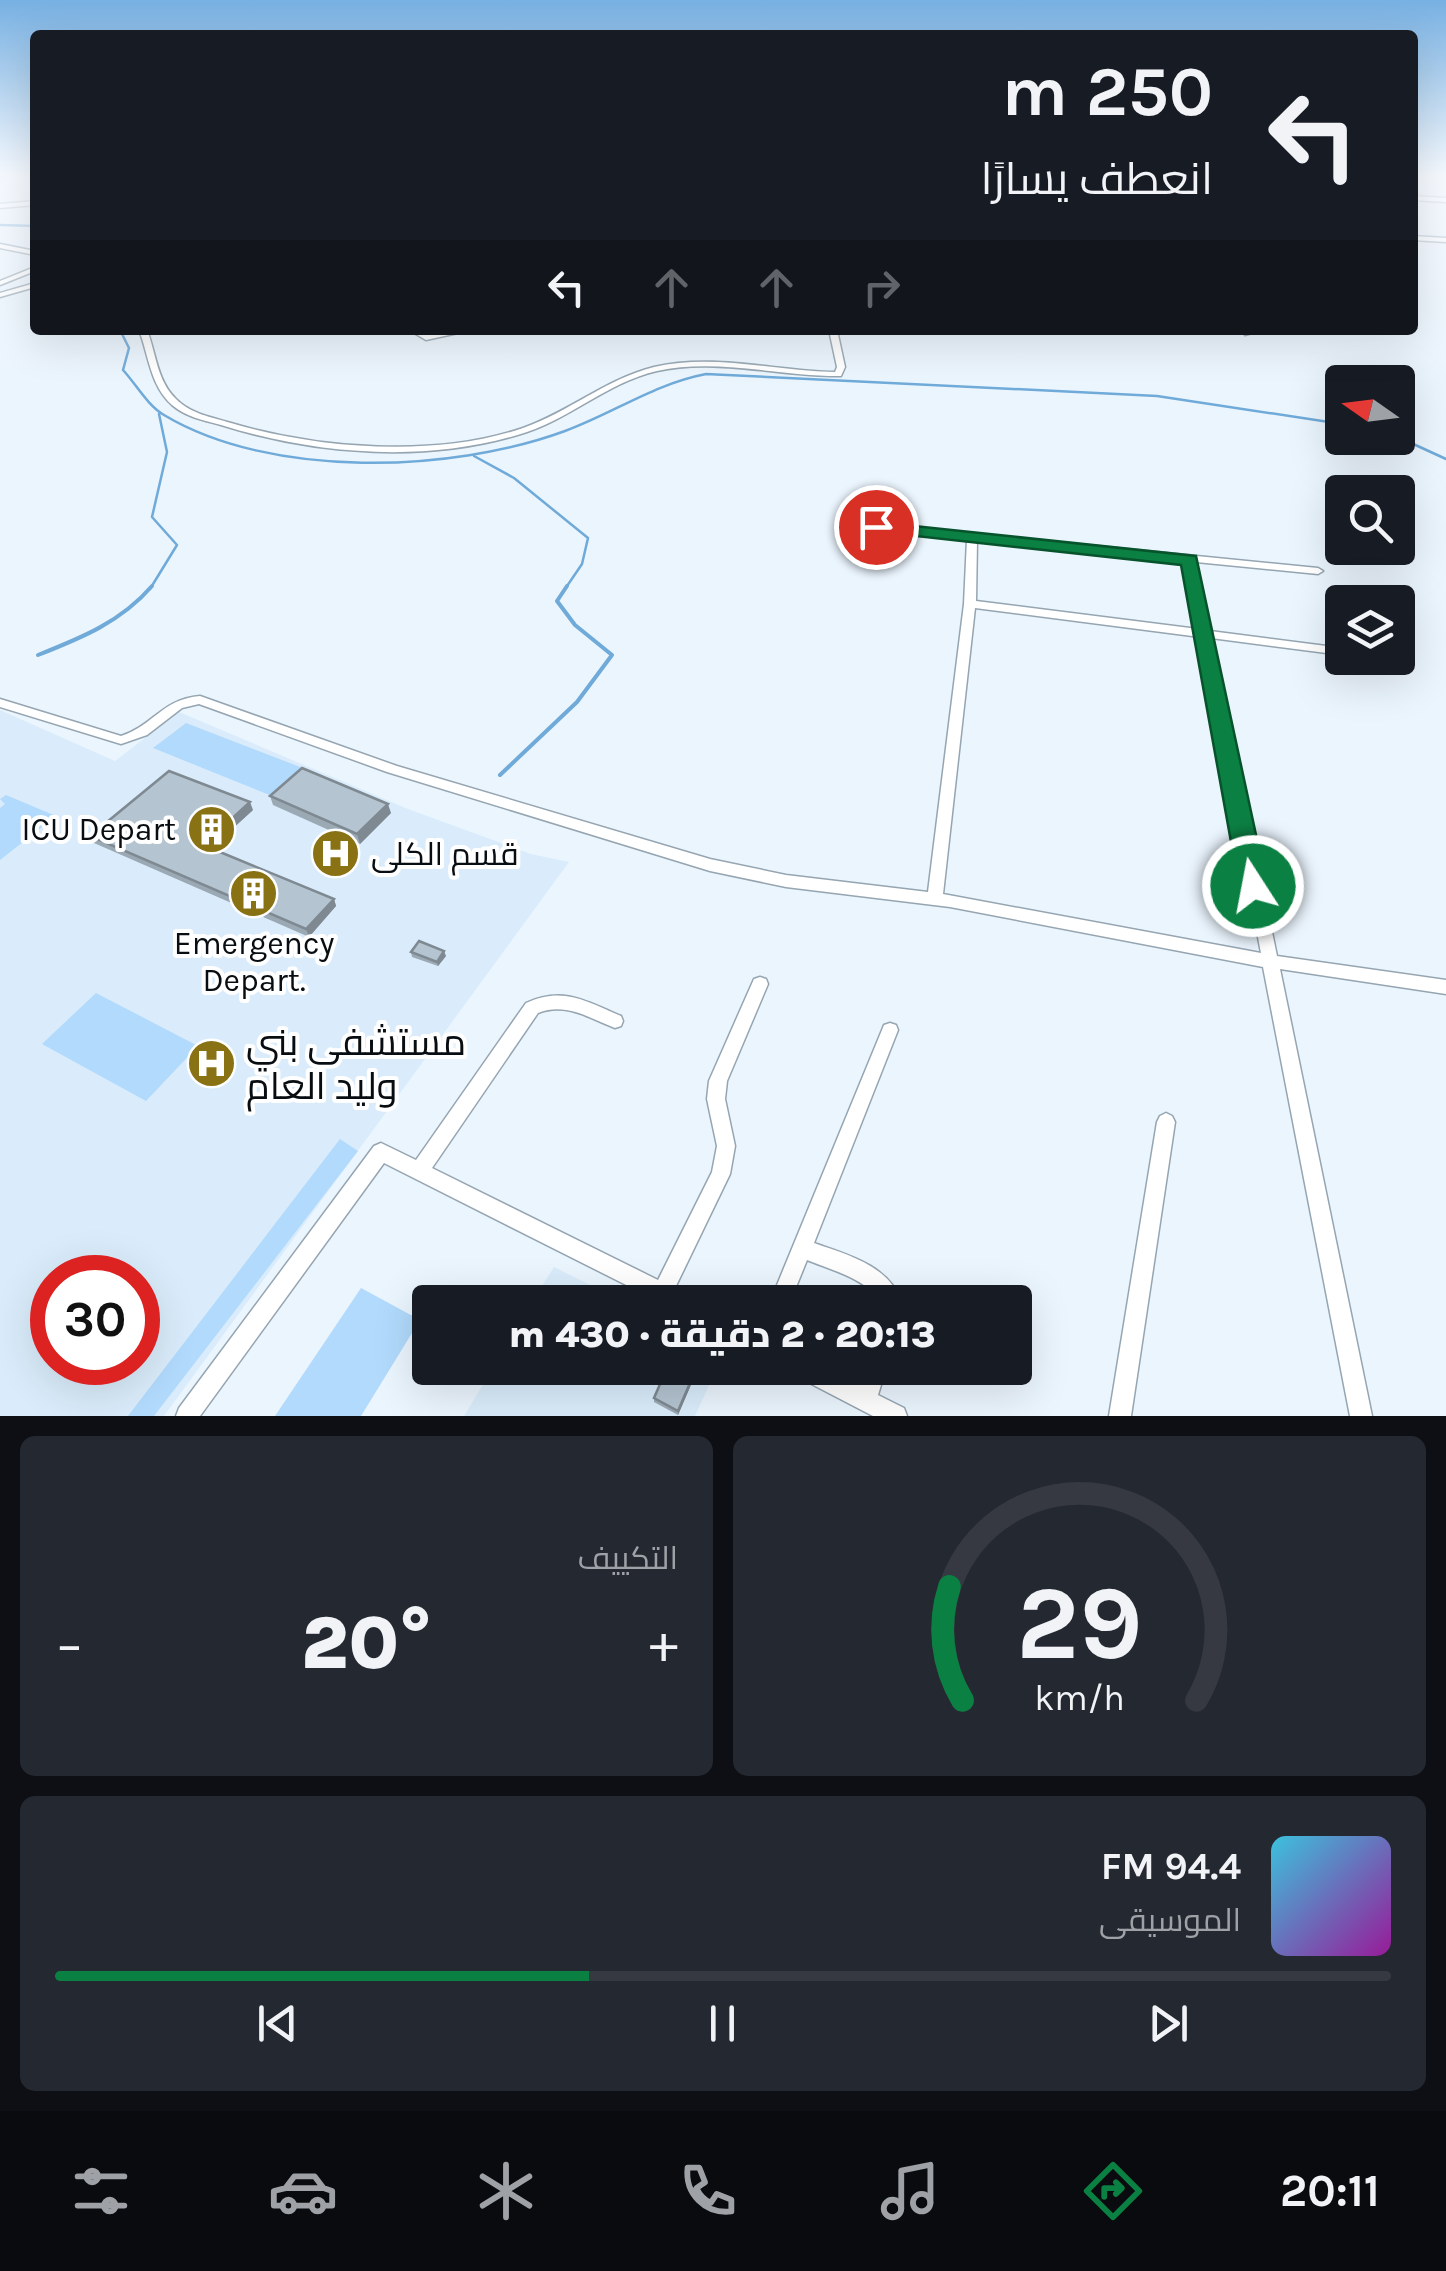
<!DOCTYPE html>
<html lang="ar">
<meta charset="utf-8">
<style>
:root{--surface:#171b24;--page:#242831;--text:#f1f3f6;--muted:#9ea1a6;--line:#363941;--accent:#0b8043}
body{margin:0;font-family:Karla,Cairo,sans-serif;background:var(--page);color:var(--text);direction:rtl;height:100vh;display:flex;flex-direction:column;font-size:38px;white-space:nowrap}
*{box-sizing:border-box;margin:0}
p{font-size:32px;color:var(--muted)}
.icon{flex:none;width:55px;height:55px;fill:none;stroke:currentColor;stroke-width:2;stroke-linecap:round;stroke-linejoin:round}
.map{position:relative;height:1416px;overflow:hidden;direction:ltr}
.panel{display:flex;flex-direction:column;gap:20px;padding:20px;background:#0d0f14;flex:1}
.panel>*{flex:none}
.hud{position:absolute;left:30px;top:30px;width:1388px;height:305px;border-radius:10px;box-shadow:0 10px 40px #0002;direction:rtl;background:#171b24;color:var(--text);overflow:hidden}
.needle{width:65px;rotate:284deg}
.controls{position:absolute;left:1325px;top:365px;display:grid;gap:20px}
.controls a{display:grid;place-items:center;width:90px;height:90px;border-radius:10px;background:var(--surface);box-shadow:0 10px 40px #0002;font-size:50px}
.speed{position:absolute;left:30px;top:1255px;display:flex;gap:20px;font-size:50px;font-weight:700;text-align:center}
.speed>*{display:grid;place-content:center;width:130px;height:130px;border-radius:50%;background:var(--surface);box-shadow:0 10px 40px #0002;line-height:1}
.speed .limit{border:15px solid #d22;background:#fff;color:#111}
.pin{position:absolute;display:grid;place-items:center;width:85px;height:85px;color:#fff;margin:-42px;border:5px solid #fff;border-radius:50%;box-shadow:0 2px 10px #0007}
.me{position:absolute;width:110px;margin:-55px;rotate:349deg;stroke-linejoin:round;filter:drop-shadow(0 0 8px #0008)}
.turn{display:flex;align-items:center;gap:35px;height:210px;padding:0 40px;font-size:45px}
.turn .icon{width:130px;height:130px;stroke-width:2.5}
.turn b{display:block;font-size:70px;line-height:85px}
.lanes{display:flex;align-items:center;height:95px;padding:0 40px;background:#0003;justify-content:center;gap:50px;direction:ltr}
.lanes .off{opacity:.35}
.big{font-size:75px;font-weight:800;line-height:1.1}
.panel .widget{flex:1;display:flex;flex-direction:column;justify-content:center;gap:15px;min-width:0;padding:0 35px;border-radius:15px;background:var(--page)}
.panel .dial{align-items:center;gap:0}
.dial svg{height:260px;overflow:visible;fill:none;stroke:var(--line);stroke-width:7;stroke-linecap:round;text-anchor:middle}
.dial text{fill:var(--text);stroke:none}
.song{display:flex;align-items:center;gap:30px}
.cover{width:120px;height:120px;border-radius:15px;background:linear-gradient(135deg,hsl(190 70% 55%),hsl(300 70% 35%))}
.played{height:10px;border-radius:5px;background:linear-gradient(90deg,var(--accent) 40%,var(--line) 40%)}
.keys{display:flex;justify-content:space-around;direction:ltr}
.heat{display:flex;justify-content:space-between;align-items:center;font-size:55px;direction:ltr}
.panel .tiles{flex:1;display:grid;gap:20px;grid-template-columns:1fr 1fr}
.widget:last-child{grid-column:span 2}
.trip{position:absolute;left:412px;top:1285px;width:620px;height:100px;border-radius:10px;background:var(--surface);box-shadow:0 10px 40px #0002;font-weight:800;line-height:100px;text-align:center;direction:rtl}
.dock{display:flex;height:160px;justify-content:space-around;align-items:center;background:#090b0e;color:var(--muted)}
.dock .icon{width:70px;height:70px}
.dock .active{color:var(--accent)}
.dock b{font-size:45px;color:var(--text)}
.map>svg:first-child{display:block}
.built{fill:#daecfb;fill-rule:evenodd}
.green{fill:#b1dafc}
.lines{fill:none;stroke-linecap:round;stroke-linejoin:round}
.stream-far1{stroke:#6faad9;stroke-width:2.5}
.stream{stroke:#6faad9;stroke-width:4}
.street-casing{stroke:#95a5b1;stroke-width:3}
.highway-casing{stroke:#d3d3d4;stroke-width:3}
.street{fill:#fff;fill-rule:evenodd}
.highway{fill:#38acfb;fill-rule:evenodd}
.wall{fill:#9ba9b4}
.shaded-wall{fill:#7e8992}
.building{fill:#b4c4d1;stroke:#7e8992;stroke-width:2.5}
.route{fill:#0b8043;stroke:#07532c;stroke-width:2.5}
.labels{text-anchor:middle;stroke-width:8;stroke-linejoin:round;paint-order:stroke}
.poi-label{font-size:32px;fill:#080d11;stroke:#fff;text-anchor:end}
.near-poi-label{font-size:38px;fill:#080d11;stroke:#fff;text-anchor:start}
</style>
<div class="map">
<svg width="1446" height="1416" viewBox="0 0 1446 1416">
<rect width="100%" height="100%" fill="#ebf5fe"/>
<!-- built -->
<g class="built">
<path d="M 0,710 L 115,761 L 179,712 L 408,809 L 531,854 L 569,862 L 164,1416 L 0,1416 ZM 52,1278 L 138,1278 L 138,1362 L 52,1362 Z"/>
<polygon points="554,1267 624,1302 532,1302"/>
<polygon points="493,1368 717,1368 695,1416 464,1416"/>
</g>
<!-- green -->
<g class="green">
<polygon points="186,723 308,770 277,798 153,748"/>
<polygon points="6,795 56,816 0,860 0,808 5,804 0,799"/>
<polygon points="96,993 198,1046 146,1101 42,1044"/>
<polygon points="340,1139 358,1151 154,1416 128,1416"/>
<polygon points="361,1288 420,1320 361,1416 275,1416"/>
</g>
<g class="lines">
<!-- stream-far1 -->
<g class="stream-far1">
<polyline points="0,225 35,226"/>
<path d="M 120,330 L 129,348 L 123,370 C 136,384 147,405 164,415 C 271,479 451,473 565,431 C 614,413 654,384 706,374 L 1157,396 L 1342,424"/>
<polyline points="1398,437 1446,459"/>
<polyline points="474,456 514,478 588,538 582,564 565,589"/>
<polyline points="150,589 177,545 152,517 167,452 159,414"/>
</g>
<!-- stream -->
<g class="stream">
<path d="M 38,655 C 81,638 121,622 152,586"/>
<polyline points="500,775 577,702 612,655 575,625 557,601 567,586"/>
</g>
<defs>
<g id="street">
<polygon points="1412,196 1446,198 1446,202 1412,200"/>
<polygon points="35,201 35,205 0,208 0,204"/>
<polygon points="1412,236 1446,238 1446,242 1412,240"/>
<polygon points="0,244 35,251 35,255 0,248"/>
<polygon points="35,267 35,271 0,285 0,281"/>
<polygon points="35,283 35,287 0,297 0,293"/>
<path d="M 139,330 L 147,330 C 156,353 157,381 176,399 C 191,414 211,417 231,423 C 319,449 435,458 523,428 C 569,412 606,379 654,367 C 713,353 775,371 835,372 L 837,367 L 829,330 L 837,330 L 845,367 L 841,376 L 838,376 C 778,376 716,358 657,371 C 609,382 572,417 527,432 C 429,464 317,455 221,425 C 203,420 186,417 172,405 C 150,385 149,356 139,330 Z"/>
<polygon points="409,330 418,330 427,335 456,330 472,330 426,340"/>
<polygon points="1243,330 1251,330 1252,333 1245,335"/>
<path d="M 876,524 L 1318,568 L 1323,571 L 1318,574 L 1196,562 L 1210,631 L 1342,648 L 1342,655 L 1211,638 L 1277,956 L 1446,980 L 1446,994 L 1280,969 L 1372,1416 L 1350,1416 L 1263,967 L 950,907 L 786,887 L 710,871 L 387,772 L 199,704 L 182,708 L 147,735 L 121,744 L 0,707 L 0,699 L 121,736 C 153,726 162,699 200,696 L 397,766 L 710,859 L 786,875 L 928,892 L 964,604 L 967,539 L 872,529 L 872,525 ZM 977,540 L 1185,561 L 1198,629 L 976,601 ZM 975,608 L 1200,637 L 1261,953 L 943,894 Z"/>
<path d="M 760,977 L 766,979 L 768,984 L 727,1081 L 725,1099 L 735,1146 L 730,1174 L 675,1288 L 688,1295 L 691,1302 L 660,1302 L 384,1163 L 200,1416 L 176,1416 L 179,1408 L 374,1146 L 381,1143 L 416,1160 L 526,1003 C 563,986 586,1001 621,1016 L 623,1021 L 621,1026 L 615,1028 C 589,1018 566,1002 538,1013 L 432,1168 L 658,1280 L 712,1172 L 717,1146 L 707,1099 L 709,1081 L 754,979 Z"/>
<path d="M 890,1023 L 896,1025 L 898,1030 L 814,1243 C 848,1255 888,1265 902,1302 L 882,1302 C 864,1278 834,1271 807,1260 L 790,1302 L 770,1302 L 882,1030 L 884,1025 Z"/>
<polygon points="1166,1113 1172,1116 1175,1122 1131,1416 1109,1416 1157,1122 1160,1116"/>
<polygon points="793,1368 825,1368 860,1385 866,1368 886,1368 878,1395 904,1408 907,1416 873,1416 796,1376"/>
</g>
<polygon id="highway" points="0,176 11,176 0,180"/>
</defs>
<!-- street casing -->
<use href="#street" class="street-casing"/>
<!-- highway casing -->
<use href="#highway" class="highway-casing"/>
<!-- street -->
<use href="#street" class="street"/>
<!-- highway -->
<use href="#highway" class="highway"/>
</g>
<!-- wall -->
<g class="wall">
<polygon points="270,796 391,813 360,844 273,805"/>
<polygon points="253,810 211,848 334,899 336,906 309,937 94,843 90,836"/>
<polygon points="411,952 446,956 438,966 412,957"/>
<polygon points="696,1373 678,1415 654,1402 654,1398"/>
</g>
<!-- shaded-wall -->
<g class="shaded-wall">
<polygon points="250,802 253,810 206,853 203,845"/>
<polygon points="388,804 391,813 360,844 357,834"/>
<polygon points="334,899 336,906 309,937 306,929"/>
<polygon points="444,951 446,956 438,966 437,962"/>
<polygon points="696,1369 696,1373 678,1415 678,1411"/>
</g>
<!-- building -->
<g class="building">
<polygon points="302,768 388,804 357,834 270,796"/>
<polygon points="169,771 250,802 203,845 334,899 306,929 90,836"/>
<polygon points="419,941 444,951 437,962 411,952"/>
<polygon points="667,1368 692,1368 696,1369 678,1411 654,1398"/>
</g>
<!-- sky -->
<linearGradient id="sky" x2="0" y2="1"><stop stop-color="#77b0e2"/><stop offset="0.47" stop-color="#f6faff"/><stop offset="1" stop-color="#f6faff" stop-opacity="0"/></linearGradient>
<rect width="1446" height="374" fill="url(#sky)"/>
<!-- route -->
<polygon class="route" points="876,522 1196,556 1267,886 1263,893 1253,897 1243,893 1239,886 1181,565 870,531 870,523"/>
<!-- icons -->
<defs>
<symbol id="building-disc" viewBox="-11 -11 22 22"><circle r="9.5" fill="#897214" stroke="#fff"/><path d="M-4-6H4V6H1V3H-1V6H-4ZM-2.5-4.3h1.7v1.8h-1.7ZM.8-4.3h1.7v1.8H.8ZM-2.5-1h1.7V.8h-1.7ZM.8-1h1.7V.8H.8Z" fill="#fff"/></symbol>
<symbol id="hospital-disc" viewBox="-11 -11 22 22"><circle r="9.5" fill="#897214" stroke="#fff"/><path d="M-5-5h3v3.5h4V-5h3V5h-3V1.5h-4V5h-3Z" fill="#fff"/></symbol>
</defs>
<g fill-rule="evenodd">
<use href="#building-disc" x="184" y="802" width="55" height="55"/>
<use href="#hospital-disc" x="308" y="826" width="55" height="55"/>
<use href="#building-disc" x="226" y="866" width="55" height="55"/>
<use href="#hospital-disc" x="184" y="1036" width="55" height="55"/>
</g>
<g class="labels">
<!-- poi labels -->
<g class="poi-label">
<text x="176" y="840">ICU Depart</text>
<text x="371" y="865" text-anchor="start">قسم الكلى</text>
<text x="254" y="954" text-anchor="middle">Emergency<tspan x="254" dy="37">Depart.</tspan></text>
</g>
<!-- near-poi labels -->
<g class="near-poi-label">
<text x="246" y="1055">مستشفى بني<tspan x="246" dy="44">وليد العام</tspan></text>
</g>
</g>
</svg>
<div class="controls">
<a><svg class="needle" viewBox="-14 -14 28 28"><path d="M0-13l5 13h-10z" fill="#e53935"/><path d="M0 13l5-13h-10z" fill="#9ea1a6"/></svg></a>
<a><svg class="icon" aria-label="search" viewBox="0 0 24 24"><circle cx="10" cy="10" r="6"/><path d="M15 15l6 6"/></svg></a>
<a><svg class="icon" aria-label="layers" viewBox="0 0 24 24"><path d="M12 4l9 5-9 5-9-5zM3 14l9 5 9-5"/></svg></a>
</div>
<div class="speed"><div class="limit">30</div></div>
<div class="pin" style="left:876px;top:527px;background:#d93025"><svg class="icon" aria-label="arrive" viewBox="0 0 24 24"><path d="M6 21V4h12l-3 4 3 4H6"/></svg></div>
<svg class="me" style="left:1253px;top:886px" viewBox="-20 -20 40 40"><circle r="17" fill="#0b8043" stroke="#fff" stroke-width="3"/><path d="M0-11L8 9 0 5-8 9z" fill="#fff"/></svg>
<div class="trip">20:13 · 2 دقيقة · 430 m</div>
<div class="hud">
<div class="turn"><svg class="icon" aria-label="left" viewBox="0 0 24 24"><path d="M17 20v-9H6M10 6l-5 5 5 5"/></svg><div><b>250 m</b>انعطف يسارًا</div></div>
<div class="lanes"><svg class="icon" aria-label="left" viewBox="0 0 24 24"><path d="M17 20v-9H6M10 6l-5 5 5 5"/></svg><svg class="icon off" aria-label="ahead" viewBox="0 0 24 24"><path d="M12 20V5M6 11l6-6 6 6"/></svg><svg class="icon off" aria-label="ahead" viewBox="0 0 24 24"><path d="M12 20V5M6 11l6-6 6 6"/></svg><svg class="icon off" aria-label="right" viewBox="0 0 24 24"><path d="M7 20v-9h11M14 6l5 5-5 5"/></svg></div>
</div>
</div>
<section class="panel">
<div class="tiles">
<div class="widget dial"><svg viewBox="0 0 100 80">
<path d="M14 69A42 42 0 1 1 86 69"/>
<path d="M14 69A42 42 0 0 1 10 34" stroke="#0b8043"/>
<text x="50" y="56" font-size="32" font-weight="700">29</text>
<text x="50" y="72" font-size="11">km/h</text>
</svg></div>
<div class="widget"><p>التكييف</p>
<div class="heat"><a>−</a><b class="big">20°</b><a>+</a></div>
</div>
<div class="widget">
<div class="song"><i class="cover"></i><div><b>94.4 FM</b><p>الموسيقى</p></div></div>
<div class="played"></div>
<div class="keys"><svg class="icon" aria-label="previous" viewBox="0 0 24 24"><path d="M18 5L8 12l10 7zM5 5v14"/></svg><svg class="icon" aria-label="pause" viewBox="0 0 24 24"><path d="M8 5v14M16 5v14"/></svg><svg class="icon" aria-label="next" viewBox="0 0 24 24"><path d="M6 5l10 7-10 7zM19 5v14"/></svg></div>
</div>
</div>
</section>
<nav class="dock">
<b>20:11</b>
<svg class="icon active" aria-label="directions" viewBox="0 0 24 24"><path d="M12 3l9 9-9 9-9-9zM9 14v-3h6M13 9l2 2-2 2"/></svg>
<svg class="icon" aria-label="music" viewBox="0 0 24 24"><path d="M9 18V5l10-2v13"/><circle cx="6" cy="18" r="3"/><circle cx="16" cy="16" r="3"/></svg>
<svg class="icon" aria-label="phone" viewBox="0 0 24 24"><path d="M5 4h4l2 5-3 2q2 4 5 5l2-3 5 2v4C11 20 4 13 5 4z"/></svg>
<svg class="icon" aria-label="climate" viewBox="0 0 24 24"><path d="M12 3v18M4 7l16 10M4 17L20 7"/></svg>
<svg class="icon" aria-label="car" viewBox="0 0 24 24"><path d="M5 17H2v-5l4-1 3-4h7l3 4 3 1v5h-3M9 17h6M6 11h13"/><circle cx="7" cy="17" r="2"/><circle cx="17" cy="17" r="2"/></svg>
<svg class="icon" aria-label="filters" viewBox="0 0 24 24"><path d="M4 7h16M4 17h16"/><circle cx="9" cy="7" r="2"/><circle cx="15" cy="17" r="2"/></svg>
</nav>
